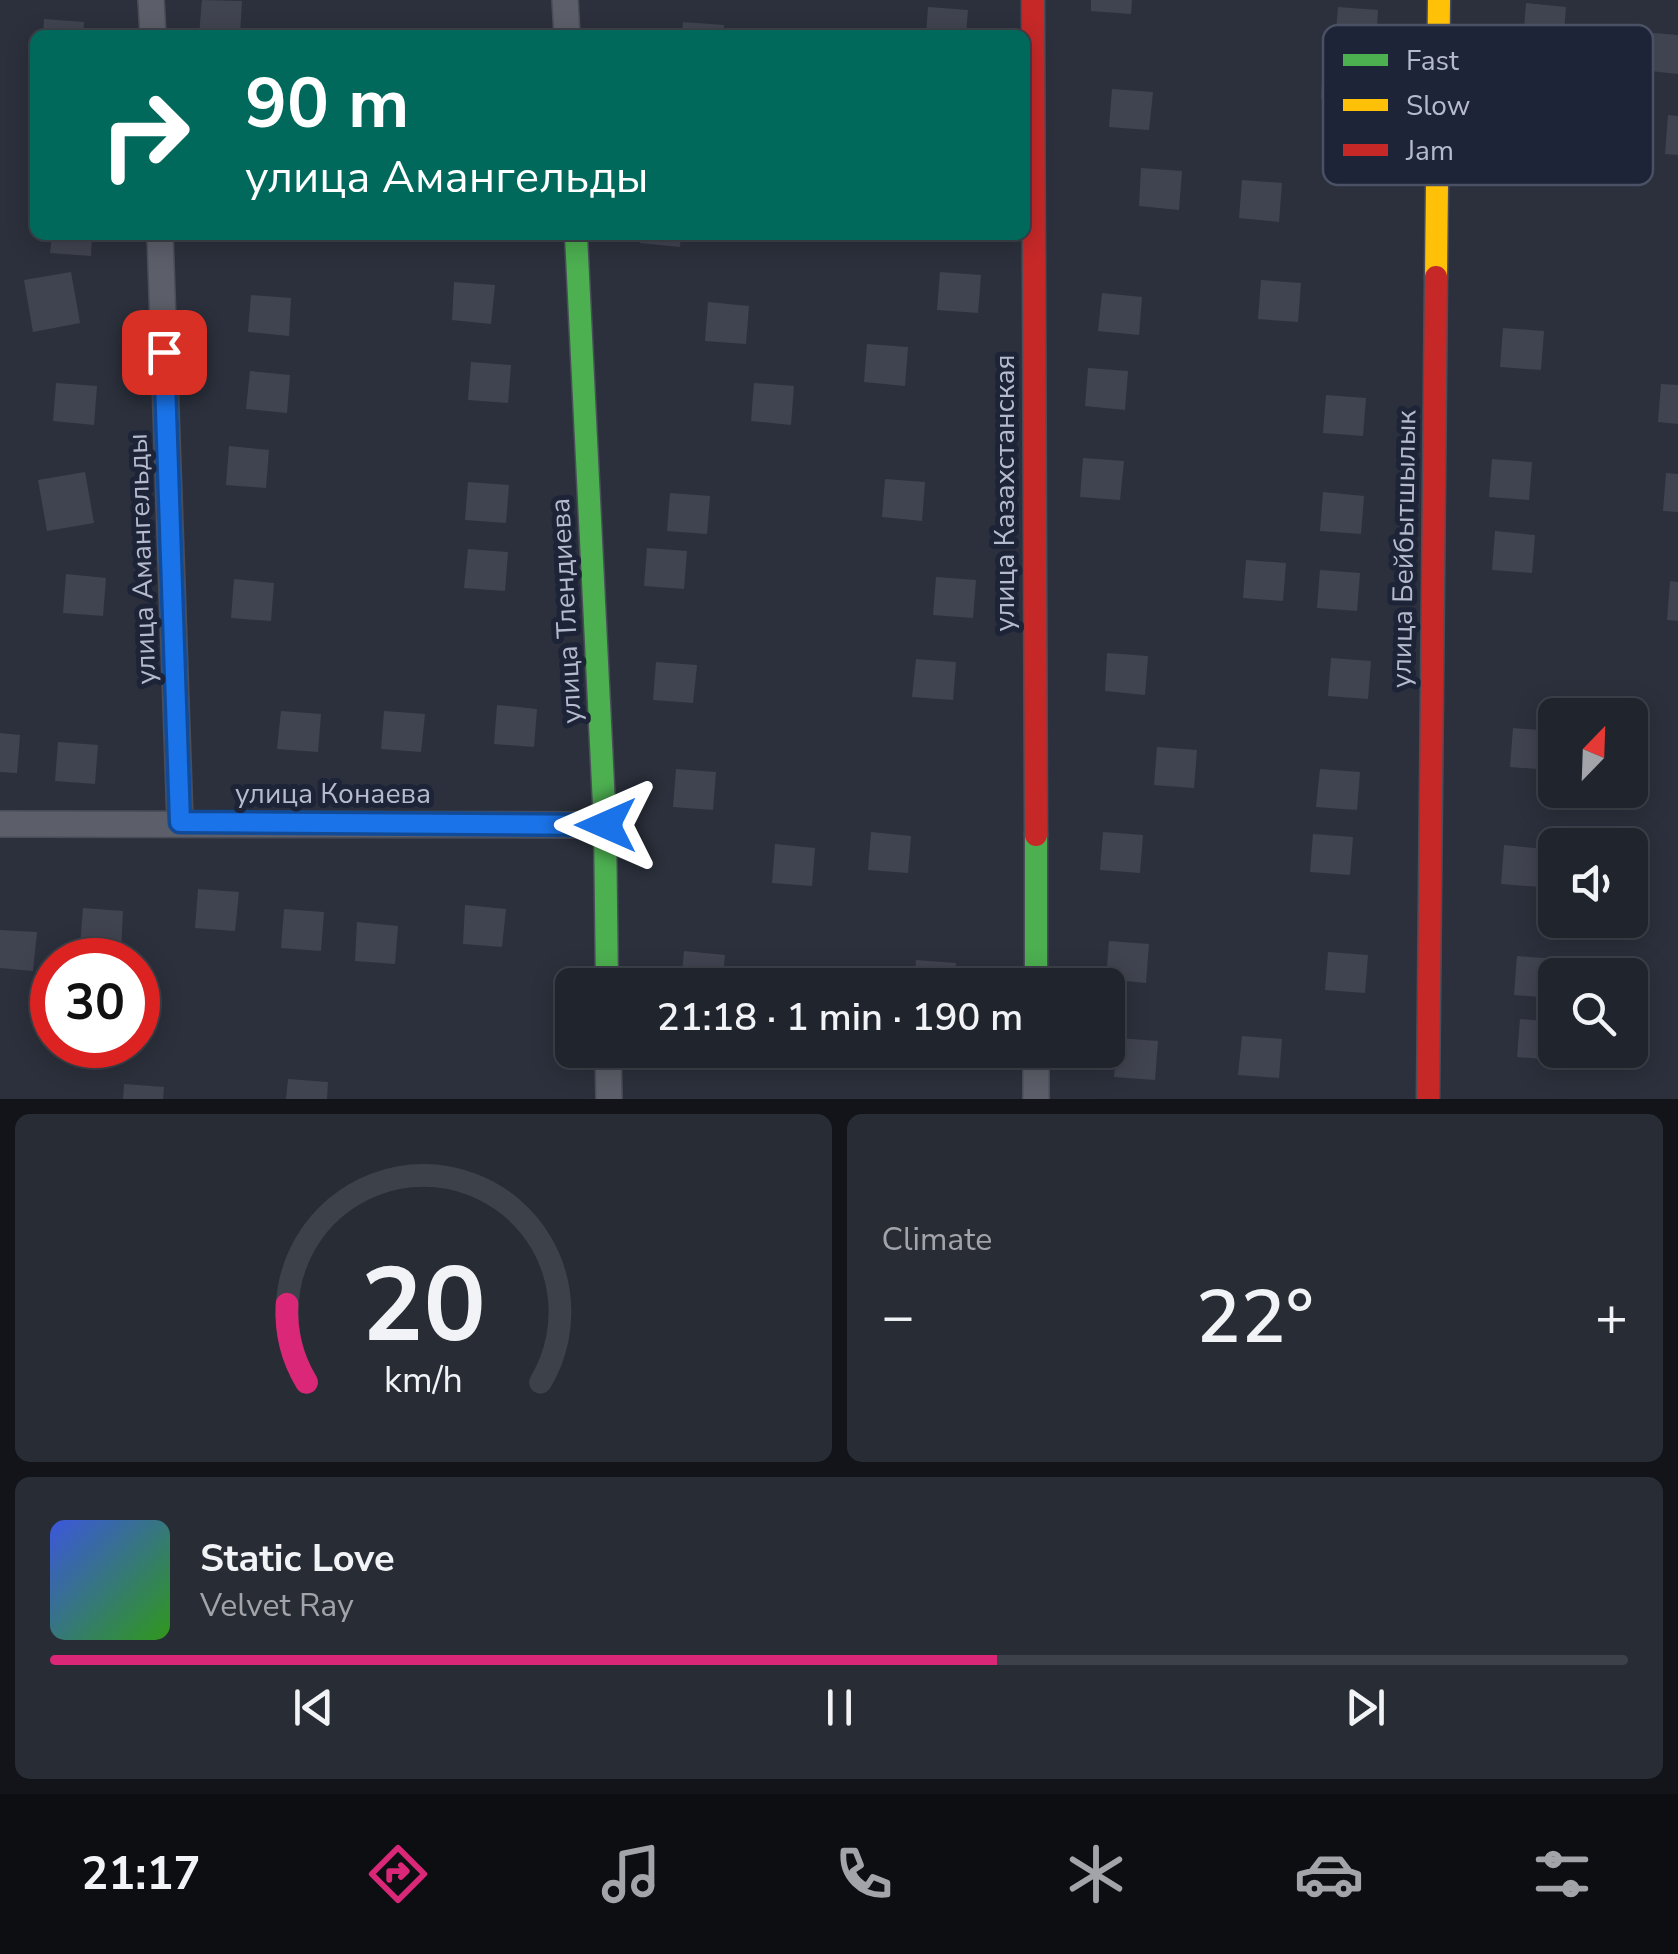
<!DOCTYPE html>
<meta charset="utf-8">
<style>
:root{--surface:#20242d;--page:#282c35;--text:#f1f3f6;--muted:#a2a4aa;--line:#3d4149;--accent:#db2777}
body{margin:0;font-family:"Nunito Sans",sans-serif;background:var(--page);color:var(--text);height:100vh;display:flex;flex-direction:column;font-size:38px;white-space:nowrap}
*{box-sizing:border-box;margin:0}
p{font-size:32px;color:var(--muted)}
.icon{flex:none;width:55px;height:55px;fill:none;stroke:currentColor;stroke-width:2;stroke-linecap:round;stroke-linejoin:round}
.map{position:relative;height:1099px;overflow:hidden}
.details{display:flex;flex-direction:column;gap:15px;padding:15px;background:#121419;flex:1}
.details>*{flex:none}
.guide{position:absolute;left:30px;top:30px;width:1000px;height:210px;border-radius:15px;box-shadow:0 5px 25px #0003,0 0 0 2px var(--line);background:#00695c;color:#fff;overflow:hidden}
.needle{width:65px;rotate:23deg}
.buttons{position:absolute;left:1538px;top:698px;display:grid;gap:20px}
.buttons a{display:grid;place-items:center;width:110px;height:110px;border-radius:15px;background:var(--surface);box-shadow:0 5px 25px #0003,0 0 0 2px var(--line);font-size:50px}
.speed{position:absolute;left:30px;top:938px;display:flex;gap:20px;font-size:50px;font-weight:700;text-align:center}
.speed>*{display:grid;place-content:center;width:130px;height:130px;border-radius:50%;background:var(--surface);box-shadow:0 5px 25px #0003,0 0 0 2px var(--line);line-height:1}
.speed .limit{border:15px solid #d22;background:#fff;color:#111}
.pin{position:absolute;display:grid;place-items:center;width:85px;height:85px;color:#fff;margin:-42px;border-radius:20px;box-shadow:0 5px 15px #0006}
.me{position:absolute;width:110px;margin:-55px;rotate:270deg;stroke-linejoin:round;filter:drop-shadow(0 0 8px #0008)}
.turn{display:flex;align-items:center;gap:35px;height:210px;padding:0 50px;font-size:45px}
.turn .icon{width:130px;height:130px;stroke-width:2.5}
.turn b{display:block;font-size:70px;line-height:85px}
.big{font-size:75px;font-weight:600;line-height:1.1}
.details .card{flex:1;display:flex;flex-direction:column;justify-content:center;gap:15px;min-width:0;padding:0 35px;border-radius:15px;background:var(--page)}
.details .dial{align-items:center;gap:0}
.dial svg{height:260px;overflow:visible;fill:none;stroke:var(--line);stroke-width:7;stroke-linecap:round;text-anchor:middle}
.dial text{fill:var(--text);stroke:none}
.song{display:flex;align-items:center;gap:30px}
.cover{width:120px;height:120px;border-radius:15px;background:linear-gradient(135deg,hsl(230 70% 55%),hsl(110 70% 35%))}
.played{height:10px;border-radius:5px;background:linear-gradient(90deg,var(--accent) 60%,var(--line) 60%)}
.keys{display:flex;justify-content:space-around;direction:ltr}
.heat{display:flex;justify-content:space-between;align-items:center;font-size:55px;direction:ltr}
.details .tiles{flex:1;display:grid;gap:15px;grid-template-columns:1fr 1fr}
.card:last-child{grid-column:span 2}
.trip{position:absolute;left:555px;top:968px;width:570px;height:100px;border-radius:15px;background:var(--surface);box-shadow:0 5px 25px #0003,0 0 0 2px var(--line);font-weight:600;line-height:100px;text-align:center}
.tabs{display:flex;height:160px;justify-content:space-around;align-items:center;background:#0d0e12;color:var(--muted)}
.tabs .icon{width:70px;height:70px}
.tabs .on{color:var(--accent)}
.tabs b{font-size:45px;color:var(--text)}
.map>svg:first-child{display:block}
.building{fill:#404450}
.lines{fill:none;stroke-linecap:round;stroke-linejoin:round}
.street-casing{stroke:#494d58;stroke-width:28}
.fast-casing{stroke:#494d58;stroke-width:25}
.slow-casing{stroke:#494d58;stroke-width:25}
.jam-casing{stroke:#494d58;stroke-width:25}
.street{stroke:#5c5e69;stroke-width:25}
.fast{stroke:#4caf50;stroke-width:22}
.slow{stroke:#ffc107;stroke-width:22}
.jam{stroke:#c62828;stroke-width:22}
.route-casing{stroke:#114b97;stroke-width:25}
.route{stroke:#1a73e8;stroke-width:18}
.labels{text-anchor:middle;stroke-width:10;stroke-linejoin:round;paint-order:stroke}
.street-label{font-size:28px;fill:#b5bacd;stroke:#1d2438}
.key{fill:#1d2438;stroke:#4b5165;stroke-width:2.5}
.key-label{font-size:28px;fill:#b5bacd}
</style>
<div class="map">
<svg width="1678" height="1099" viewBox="0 0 1678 1099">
<rect width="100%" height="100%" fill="#2b303c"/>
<!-- building -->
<g class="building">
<polygon points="202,0 242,1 240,35 199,35"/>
<polygon points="1091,0 1132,0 1131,14 1091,11"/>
<polygon points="1526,3 1566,7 1563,45 1523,42"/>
<polygon points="928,7 968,10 966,35 926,35"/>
<polygon points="1338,7 1378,10 1376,48 1335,45"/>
<polygon points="44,19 84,22 83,35 43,35"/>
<polygon points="683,22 724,25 723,35 682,35"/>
<polygon points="1653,33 1678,35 1678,74 1650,71"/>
<polygon points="1323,60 1364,63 1361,102 1321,99"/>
<polygon points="1112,89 1153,92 1149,130 1109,127"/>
<polygon points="1668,115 1678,116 1678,155 1665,154"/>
<polygon points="1141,168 1182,171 1179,210 1139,206"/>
<polygon points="1242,180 1282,183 1279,222 1239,218"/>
<polygon points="52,235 92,235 91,256 50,253"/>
<polygon points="455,235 496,235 496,241"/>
<polygon points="640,235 681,235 680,247 640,243"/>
<polygon points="924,235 965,235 964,242 924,238"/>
<polygon points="71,272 80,323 33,332 24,280"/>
<polygon points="940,272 981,275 978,313 937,310"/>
<polygon points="1261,280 1301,283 1298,322 1258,319"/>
<polygon points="454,282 495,285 491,324 452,320"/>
<polygon points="1102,293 1142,297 1139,335 1098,331"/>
<polygon points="251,295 291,298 289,336 248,332"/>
<polygon points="708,302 749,306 746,344 705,341"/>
<polygon points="1503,328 1544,331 1541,370 1500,367"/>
<polygon points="867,344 908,347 905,386 864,382"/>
<polygon points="471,362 511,365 508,403 468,400"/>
<polygon points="1088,368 1128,371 1125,410 1085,406"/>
<polygon points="250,371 290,375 287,413 246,409"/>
<polygon points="56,383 97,386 94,425 53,421"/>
<polygon points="754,383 794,386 791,425 751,421"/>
<polygon points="1661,384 1678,385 1678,424 1658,422"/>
<polygon points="1326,395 1366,398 1363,436 1323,433"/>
<polygon points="229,446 269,450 266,488 226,485"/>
<polygon points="1083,458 1124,461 1120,500 1080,497"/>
<polygon points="1492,459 1532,462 1529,500 1489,497"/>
<polygon points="85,472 94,523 47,531 38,480"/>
<polygon points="1666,473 1678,474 1678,512 1663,511"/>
<polygon points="885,479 925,482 922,521 882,517"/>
<polygon points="468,482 509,485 506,523 465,520"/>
<polygon points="1323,492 1364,496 1361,534 1320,531"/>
<polygon points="670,493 710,496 707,534 667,531"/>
<polygon points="1495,531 1535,535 1532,573 1492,570"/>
<polygon points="647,548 687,551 684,589 644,586"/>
<polygon points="468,549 508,552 505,591 464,588"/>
<polygon points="1246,560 1286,563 1283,601 1243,598"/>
<polygon points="1320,570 1360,573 1357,611 1317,608"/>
<polygon points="66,574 106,578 103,616 63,613"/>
<polygon points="936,577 976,580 973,618 933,615"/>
<polygon points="234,579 274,583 271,621 231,618"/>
<polygon points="1670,581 1678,582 1678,621 1667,620"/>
<polygon points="1107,653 1148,656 1145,695 1105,691"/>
<polygon points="1331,658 1371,661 1368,699 1328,696"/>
<polygon points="916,659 956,662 953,700 912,697"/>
<polygon points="656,662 697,665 693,703 653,700"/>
<polygon points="497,705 537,709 534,747 494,744"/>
<polygon points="281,711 321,714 318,752 277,749"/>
<polygon points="384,711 425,714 421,752 381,749"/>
<polygon points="1513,728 1554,731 1551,770 1510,767"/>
<polygon points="0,733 20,735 17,773 0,772"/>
<polygon points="58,742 98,745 95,784 55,781"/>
<polygon points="1157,747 1197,750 1194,788 1154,785"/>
<polygon points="676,769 716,772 713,810 673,807"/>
<polygon points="1320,769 1360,772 1357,810 1316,807"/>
<polygon points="871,832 911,836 908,873 868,870"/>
<polygon points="1103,832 1143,835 1140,873 1100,870"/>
<polygon points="1313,834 1353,837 1350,875 1310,872"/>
<polygon points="775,844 815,848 812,886 772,883"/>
<polygon points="1504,845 1544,849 1541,887 1501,884"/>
<polygon points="198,889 239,892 235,931 195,928"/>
<polygon points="465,905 506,909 502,947 463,944"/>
<polygon points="83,908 123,911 121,950 80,946"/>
<polygon points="284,909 324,912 321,951 281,948"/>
<polygon points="357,922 398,926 395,964 355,961"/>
<polygon points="0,930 37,932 33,971 0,968"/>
<polygon points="1109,941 1149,944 1146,983 1106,979"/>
<polygon points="684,951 725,955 722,985 681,985"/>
<polygon points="1328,952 1368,955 1365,993 1325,990"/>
<polygon points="1517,956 1557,959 1555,998 1514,995"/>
<polygon points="916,960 956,963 954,985 914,985"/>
<polygon points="1520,1019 1555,1022 1557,1060 1517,1057"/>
<polygon points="1242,1036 1282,1039 1279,1078 1238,1075"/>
<polygon points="1118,1038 1158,1041 1155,1080 1114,1077"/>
<polygon points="662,1050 702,1050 701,1063 661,1060"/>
<polygon points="288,1079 328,1082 327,1099 286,1099"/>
<polygon points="124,1084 164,1087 163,1099 123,1099"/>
</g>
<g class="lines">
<defs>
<g id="street">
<polyline points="151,0 153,35"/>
<polyline points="565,0 567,35"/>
<polyline points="160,235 180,821"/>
<polyline points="0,824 605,825"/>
<polyline points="608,1050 609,1099"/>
<polyline points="1036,1050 1036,1099"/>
</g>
<g id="fast">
<polyline points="576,235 605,825 607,985"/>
<polyline points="1036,835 1036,985"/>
</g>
<polyline id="slow" points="1436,277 1439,0"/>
<g id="jam">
<polyline points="1033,0 1036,835"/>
<polyline points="1428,1099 1436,277"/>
</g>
</defs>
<!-- street casing -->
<use href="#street" class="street-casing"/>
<!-- fast casing -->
<use href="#fast" class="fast-casing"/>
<!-- slow casing -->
<use href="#slow" class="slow-casing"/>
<!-- jam casing -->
<use href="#jam" class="jam-casing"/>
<!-- street -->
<use href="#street" class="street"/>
<!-- fast -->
<use href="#fast" class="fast"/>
<!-- slow -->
<use href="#slow" class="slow"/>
<!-- jam -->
<use href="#jam" class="jam"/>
</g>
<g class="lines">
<defs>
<polyline id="route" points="164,352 180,822 606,825"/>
</defs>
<!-- route casing -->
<use href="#route" class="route-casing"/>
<!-- route -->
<use href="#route" class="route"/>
</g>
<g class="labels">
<!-- street labels -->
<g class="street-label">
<text transform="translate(1004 493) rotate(-90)" y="10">улица Казахстанская</text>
<text transform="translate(1403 549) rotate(-89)" y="10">улица Бейбытшылык</text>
<text transform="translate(141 559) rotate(-92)" y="10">улица Амангельды</text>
<text transform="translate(565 611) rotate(-93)" y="10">улица Тлендиева</text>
<text x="333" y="803">улица Конаева</text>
</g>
</g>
<!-- legend -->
<rect x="1323" y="25" width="330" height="160" rx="15" class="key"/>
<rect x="1343" y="54" width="45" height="12" fill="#4caf50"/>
<rect x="1343" y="99" width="45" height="12" fill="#ffc107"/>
<rect x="1343" y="144" width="45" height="12" fill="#c62828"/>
<g class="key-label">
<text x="1406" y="70">Fast</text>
<text x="1406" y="115">Slow</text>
<text x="1406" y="160">Jam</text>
</g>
</svg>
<div class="buttons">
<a><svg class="needle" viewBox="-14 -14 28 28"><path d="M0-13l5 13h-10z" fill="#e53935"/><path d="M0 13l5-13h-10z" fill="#a2a4aa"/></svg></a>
<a><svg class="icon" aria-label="sound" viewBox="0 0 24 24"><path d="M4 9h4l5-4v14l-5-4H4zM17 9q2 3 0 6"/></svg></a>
<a><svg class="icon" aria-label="search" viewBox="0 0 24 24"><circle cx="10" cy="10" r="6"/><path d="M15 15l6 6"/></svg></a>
</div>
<div class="speed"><div class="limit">30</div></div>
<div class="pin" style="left:164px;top:352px;background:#d93025"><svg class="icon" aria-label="arrive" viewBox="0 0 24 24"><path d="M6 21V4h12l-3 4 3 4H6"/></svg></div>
<svg class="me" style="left:606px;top:825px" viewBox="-20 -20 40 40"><path d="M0-17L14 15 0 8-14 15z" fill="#1a73e8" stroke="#fff" stroke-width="4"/></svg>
<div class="trip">21:18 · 1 min · 190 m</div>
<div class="guide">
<div class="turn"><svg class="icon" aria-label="right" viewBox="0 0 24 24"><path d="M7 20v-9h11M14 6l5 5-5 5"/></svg><div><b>90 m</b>улица Амангельды</div></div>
</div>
</div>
<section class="details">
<div class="tiles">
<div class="card dial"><svg viewBox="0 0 100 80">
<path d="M14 69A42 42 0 1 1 86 69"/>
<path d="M14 69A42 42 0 0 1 8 45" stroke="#db2777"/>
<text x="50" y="56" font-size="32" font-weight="700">20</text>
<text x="50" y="72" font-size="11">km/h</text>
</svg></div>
<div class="card"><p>Climate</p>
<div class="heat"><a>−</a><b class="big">22°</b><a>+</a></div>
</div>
<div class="card">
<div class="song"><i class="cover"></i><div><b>Static Love</b><p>Velvet Ray</p></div></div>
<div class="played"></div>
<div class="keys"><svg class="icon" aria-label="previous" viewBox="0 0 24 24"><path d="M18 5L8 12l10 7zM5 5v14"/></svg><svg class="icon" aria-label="pause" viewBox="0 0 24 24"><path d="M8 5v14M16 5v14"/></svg><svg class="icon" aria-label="next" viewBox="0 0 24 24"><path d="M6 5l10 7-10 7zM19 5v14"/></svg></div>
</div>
</div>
</section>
<nav class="tabs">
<b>21:17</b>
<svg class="icon on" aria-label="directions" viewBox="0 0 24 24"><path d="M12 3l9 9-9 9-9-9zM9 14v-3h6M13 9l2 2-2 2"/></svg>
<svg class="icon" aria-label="music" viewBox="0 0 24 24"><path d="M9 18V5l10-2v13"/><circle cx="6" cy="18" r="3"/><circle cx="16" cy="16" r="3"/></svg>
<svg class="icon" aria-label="phone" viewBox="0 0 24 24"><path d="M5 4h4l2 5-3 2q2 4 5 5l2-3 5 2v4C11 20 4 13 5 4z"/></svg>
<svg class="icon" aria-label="climate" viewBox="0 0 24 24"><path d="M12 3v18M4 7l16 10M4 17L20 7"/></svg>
<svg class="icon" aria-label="car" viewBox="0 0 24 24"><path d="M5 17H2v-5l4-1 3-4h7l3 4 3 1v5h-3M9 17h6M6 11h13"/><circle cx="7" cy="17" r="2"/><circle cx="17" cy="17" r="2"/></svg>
<svg class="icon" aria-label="filters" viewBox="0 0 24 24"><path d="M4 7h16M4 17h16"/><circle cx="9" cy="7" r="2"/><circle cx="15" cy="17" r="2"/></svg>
</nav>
